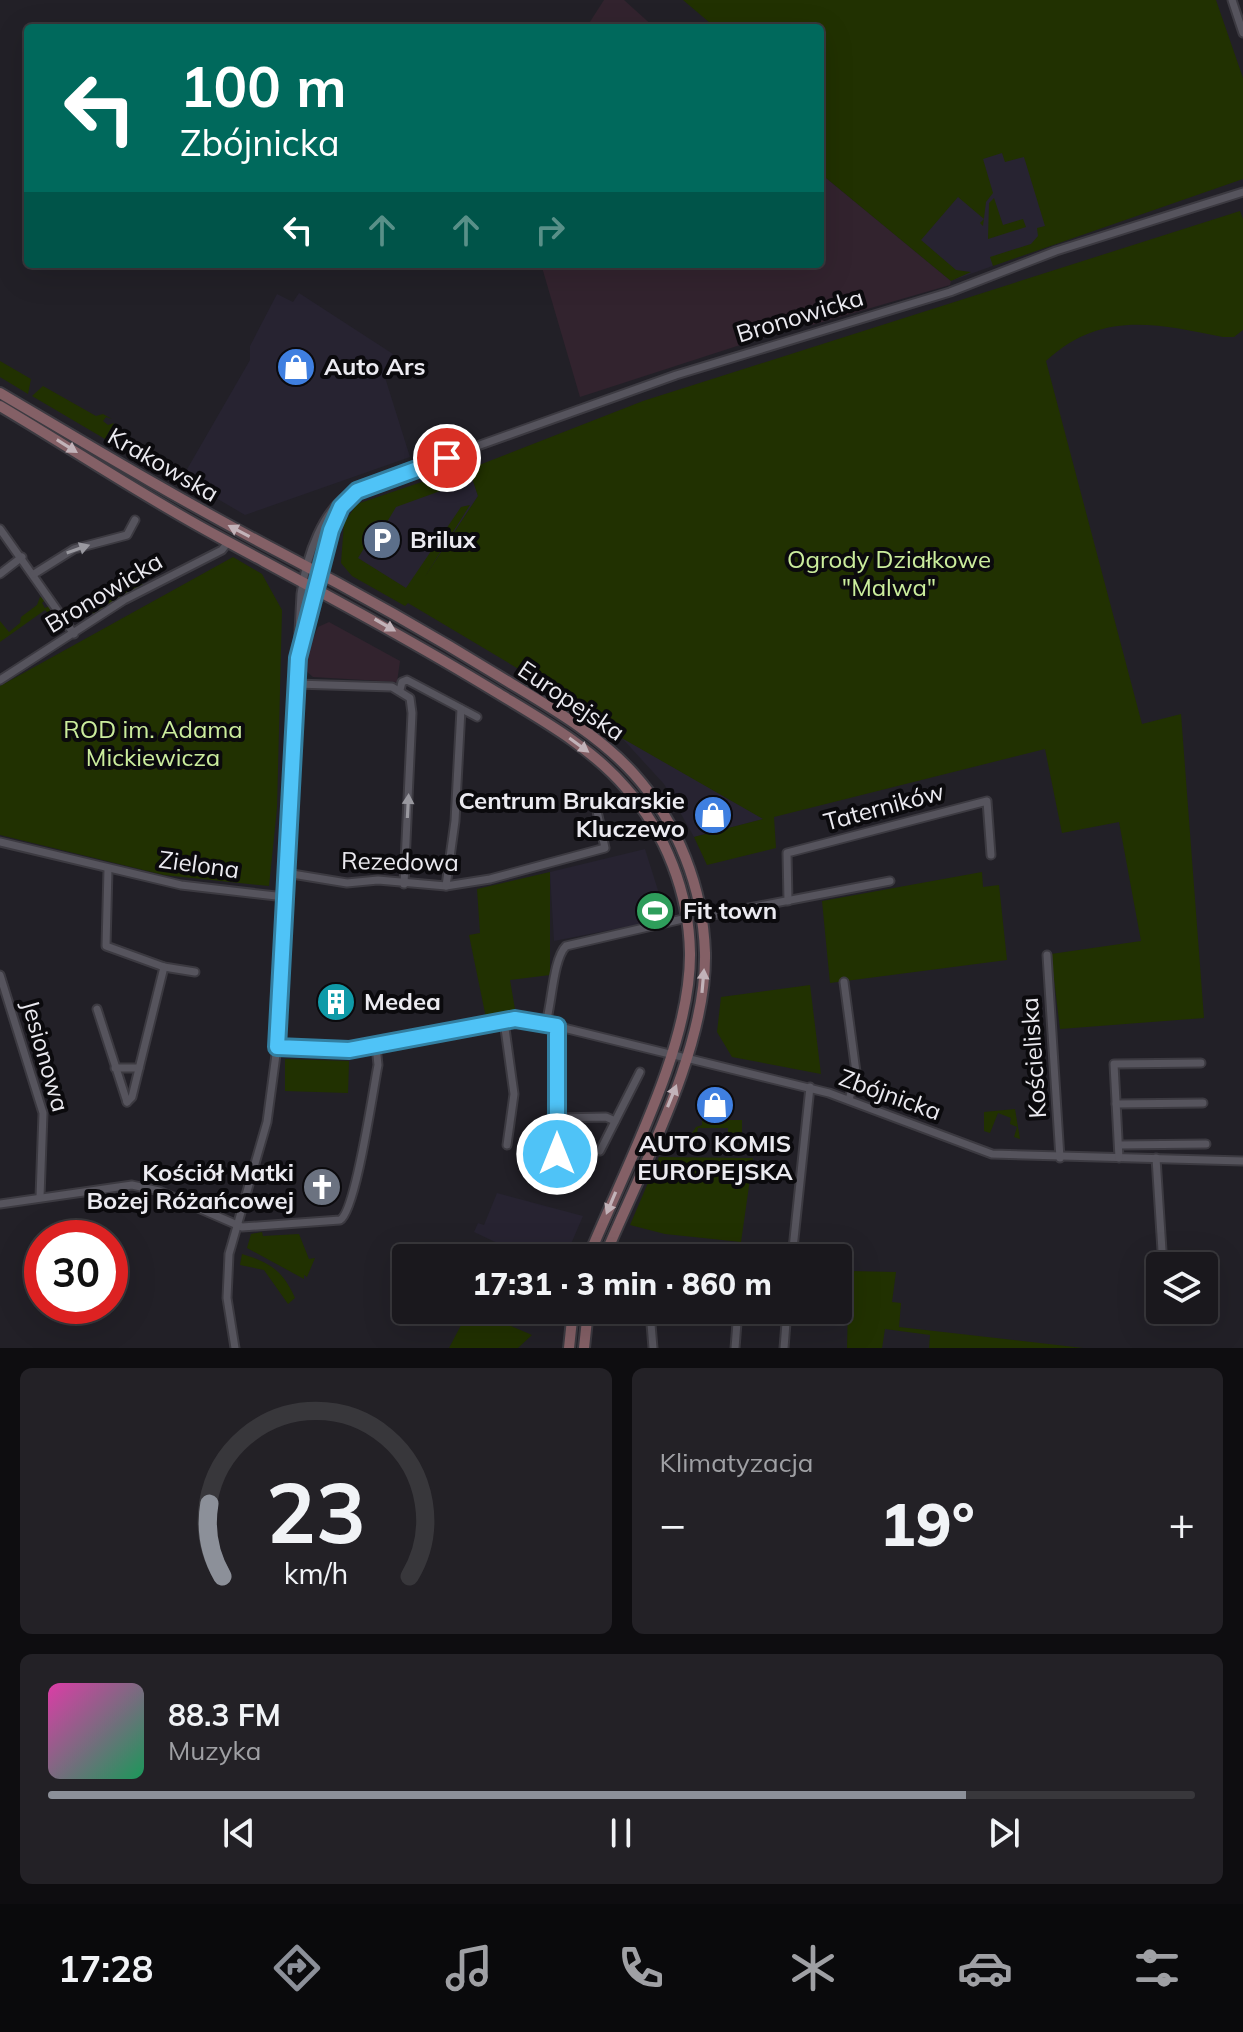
<!DOCTYPE html>
<html lang="pl">
<meta charset="utf-8">
<style>
:root{--surface:#1a181d;--page:#232126;--text:#f1f3f6;--muted:#9fa0a4;--line:#38373b;--accent:#8c9099}
body{margin:0;font-family:Mulish,sans-serif;background:var(--page);color:var(--text);height:100vh;display:flex;flex-direction:column;font-size:30px;white-space:nowrap}
*{box-sizing:border-box;margin:0}
p{font-size:26px;color:var(--muted)}
.icon{flex:none;width:44px;height:44px;fill:none;stroke:currentColor;stroke-width:2;stroke-linecap:round;stroke-linejoin:round}
.map{position:relative;height:1348px;overflow:hidden}
.panel{display:flex;flex-direction:column;gap:20px;padding:20px;background:#0e0d10;flex:1}
.panel>*{flex:none}
.guide{position:absolute;left:24px;top:24px;width:800px;height:244px;border-radius:8px;box-shadow:0 8px 32px #0002,0 0 0 2px var(--line);background:#00695c;color:#fff;overflow:hidden}
.controls{position:absolute;left:1146px;top:1252px;display:grid;gap:16px}
.controls a{display:grid;place-items:center;width:72px;height:72px;border-radius:8px;background:var(--surface);box-shadow:0 8px 32px #0002,0 0 0 2px var(--line);font-size:40px}
.speed{position:absolute;left:24px;top:1220px;display:flex;gap:16px;font-size:40px;font-weight:700;text-align:center}
.speed>*{display:grid;place-content:center;width:104px;height:104px;border-radius:50%;background:var(--surface);box-shadow:0 8px 32px #0002,0 0 0 2px var(--line);line-height:1}
.speed .limit{border:12px solid #d22;background:#fff;color:#111}
.pin{position:absolute;display:grid;place-items:center;width:68px;height:68px;color:#fff;margin:-34px;border:4px solid #fff;border-radius:50%;box-shadow:0 2px 8px #0007}
.me{position:absolute;width:88px;margin:-44px;rotate:0deg;stroke-linejoin:round;filter:drop-shadow(0 0 6px #0008)}
.turn{display:flex;align-items:center;gap:28px;height:168px;padding:0 24px;font-size:36px}
.turn .icon{width:104px;height:104px;stroke-width:2.5}
.turn b{display:block;font-size:56px;line-height:68px}
.lanes{display:flex;align-items:center;height:76px;padding:0 24px;background:#0003;justify-content:center;gap:40px;direction:ltr}
.lanes .off{opacity:.35}
.big{font-size:60px;font-weight:800;line-height:1.1}
.panel .widget{flex:1;display:flex;flex-direction:column;justify-content:center;gap:12px;min-width:0;padding:0 28px;border-radius:12px;background:var(--page)}
.panel .dial{align-items:center;gap:0}
.dial svg{height:208px;overflow:visible;fill:none;stroke:var(--line);stroke-width:7;stroke-linecap:round;text-anchor:middle}
.dial text{fill:var(--text);stroke:none}
.song{display:flex;align-items:center;gap:24px}
.cover{width:96px;height:96px;border-radius:12px;background:linear-gradient(135deg,hsl(320 70% 55%),hsl(150 70% 35%))}
.played{height:8px;border-radius:4px;background:linear-gradient(90deg,var(--accent) 80%,var(--line) 80%)}
.keys{display:flex;justify-content:space-around;direction:ltr}
.heat{display:flex;justify-content:space-between;align-items:center;font-size:44px;direction:ltr}
.panel .tiles{flex:1;display:grid;gap:20px;grid-template-columns:1fr 1fr}
.widget:last-child{grid-column:span 2}
.trip{position:absolute;left:392px;top:1244px;width:460px;height:80px;border-radius:8px;background:var(--surface);box-shadow:0 8px 32px #0002,0 0 0 2px var(--line);font-weight:800;line-height:80px;text-align:center}
.tabs{display:flex;height:128px;justify-content:space-around;align-items:center;background:#0a0a0c;color:var(--muted)}
.tabs .icon{width:56px;height:56px}
.tabs .selected{color:var(--accent)}
.tabs b{font-size:36px;color:var(--text)}
.map>svg:first-child{display:block}
.built{fill:#272331}
.industrial{fill:#32232e}
.green{fill:#213101}
.lines{fill:none;stroke-linecap:round;stroke-linejoin:round}
.minor-casing{stroke:#3c3a41;stroke-width:11}
.secondary-casing{stroke:#3c3a41;stroke-width:14}
.minor{stroke:#56545d;stroke-width:7}
.secondary{stroke:#846066;stroke-width:10}
.oneway{fill:#c2b3b9}
.oneway2{fill:#99989f}
.route-casing{stroke:#337fa1;stroke-width:20}
.route{stroke:#4fc3f7;stroke-width:14}
.labels{text-anchor:middle;stroke-width:8;stroke-linejoin:round;paint-order:stroke}
.street-label{font-size:24px;fill:#ebeaf0;stroke:#0b0a0d}
.poi-label{font-size:24px;font-weight:bold;fill:#ebeaf0;stroke:#0b0a0d;text-anchor:start}
.park-label{font-size:24px;fill:#cbed9d;stroke:#0b0a0d}
</style>
<div class="map">
<svg width="1243" height="1348" viewBox="0 0 1243 1348">
<rect width="100%" height="100%" fill="#222027"/>
<!-- built -->
<g class="built">
<polygon points="1014,113 1056,243 951,281 913,235"/>
<polygon points="299,293 393,354 383,371 410,457 245,515 182,478 250,360 250,346 277,294 293,302"/>
<polygon points="469,469 478,496 407,603 344,564 356,507"/>
<polygon points="621,737 764,819 694,837 664,784"/>
<polygon points="645,849 667,919 554,941 550,872"/>
<polygon points="497,1193 583,1216 565,1258 529,1258 474,1232 478,1223 484,1225"/>
</g>
<!-- industrial -->
<g class="industrial">
<polygon points="604,0 624,0 655,28 586,28"/>
<polygon points="820,173 951,281 950,285 812,325 805,324 580,397 541,264 820,264"/>
<polygon points="329,622 400,661 397,682 313,677 306,671 307,653 318,627"/>
</g>
<!-- green -->
<g class="green">
<polygon points="683,0 1216,0 1243,78 1243,179 993,266 990,257 1031,244 1038,236 1037,228 1045,226 1024,157 1005,162 1002,153 983,159 993,193 986,202 983,226 980,223 984,219 958,197 921,240 956,270 971,272 951,281 820,173 820,28 716,28"/>
<polygon points="994,198 1003,225 1023,219 1026,227 988,239 989,203"/>
<path d="M 1240,211 L 1243,219 L 1243,330 L 1234,337 L 1223,337 C 1156,324 1102,310 1046,361 L 1142,724 L 1181,714 L 1204,1018 L 1060,1029 L 1051,954 L 1141,941 L 1119,822 L 1062,833 L 1045,749 L 774,817 L 776,848 L 707,865 L 694,837 L 763,819 L 613,733 L 569,699 L 408,603 L 405,606 L 352,576 L 341,563 L 344,523 L 357,504 L 454,471 L 457,481 L 454,486 L 396,507 L 381,532 L 376,529 L 358,558 L 406,588 L 461,507 L 470,505 L 424,578 L 478,496 L 469,469 L 643,401 Z"/>
<polygon points="0,361 31,379 28,394 0,377"/>
<polygon points="43,386 96,416 103,414 112,419 106,417 103,421 108,425 114,423 105,439 32,396"/>
<polygon points="233,557 262,574 282,610 277,808 269,886 164,875 0,835 0,686"/>
<path d="M 149,583 L 95,617 C 90,609 88,598 98,593 L 95,599 L 123,593 L 127,587 Z"/>
<polygon points="40,597 46,599 42,603 45,608 51,605 49,614 45,610 0,642 0,621 9,632 20,623 21,617 37,605"/>
<polygon points="550,872 550,975 510,980 516,1015 486,1018 469,935 480,933 477,889"/>
<polygon points="982,872 983,887 999,885 1007,960 830,983 822,901"/>
<polygon points="810,985 821,1074 732,1057 717,1032 721,997"/>
<polygon points="285,1059 349,1061 348,1093 285,1091"/>
<polygon points="1015,1109 1020,1139 1014,1137 1017,1127 1010,1124 1011,1118 998,1113 990,1133 984,1131 984,1112"/>
<polygon points="702,1120 742,1120 742,1135 728,1135 728,1128 698,1128 697,1133 692,1133 696,1127 702,1125"/>
<polygon points="659,1157 753,1158 741,1242 665,1234 630,1225"/>
<polygon points="262,1232 263,1236 299,1234 309,1259 315,1258 307,1277 304,1275 304,1279 247,1248 251,1234"/>
<path d="M 242,1254 C 271,1263 283,1271 295,1298 L 288,1304 L 264,1270 L 240,1265 Z"/>
<polygon points="849,1271 896,1272 892,1302 901,1303 899,1327 1083,1348 929,1348 930,1335 885,1329 882,1348 847,1348"/>
<polygon points="469,1310 473,1310 532,1335 518,1348 449,1348"/>
</g>
<g class="lines">
<defs>
<g id="minor">
<polyline points="1232,0 1243,33"/>
<polyline points="0,529 74,634"/>
<polyline points="0,574 22,557"/>
<polyline points="34,574 74,549 127,535 135,520"/>
<polyline points="302,641 333,524 348,498"/>
<polyline points="0,680 124,600 222,550 228,542"/>
<polyline points="296,684 392,687 410,698 412,713 404,884"/>
<polyline points="400,690 402,682 407,680 477,717"/>
<polyline points="0,842 181,885 285,897"/>
<polyline points="108,869 106,946 164,967 195,972"/>
<polyline points="286,873 347,883 378,880 446,886 490,879 605,848 597,811"/>
<polyline points="446,886 455,821 461,709"/>
<polyline points="788,901 787,853 987,801 991,855"/>
<polyline points="702,917 890,881"/>
<polyline points="1047,955 1060,1158"/>
<polyline points="0,975 43,1113 40,1197"/>
<polyline points="844,982 856,1072 849,1100"/>
<polyline points="97,1009 127,1102"/>
<polyline points="504,1021 514,1094 507,1145"/>
<path d="M 546,1023 C 552,1003 553,959 566,946 L 687,918"/>
<polyline points="277,1047 349,1050 480,1024 531,1020 829,1093 992,1154 1243,1161"/>
<polyline points="115,1068 139,1068"/>
<polyline points="127,1102 132,1097 164,967"/>
<polyline points="1116,1104 1203,1103"/>
<polyline points="557,1118 606,1117 615,1121"/>
<polyline points="1119,1145 1206,1144"/>
<polyline points="600,1151 640,1072"/>
<polyline points="557,1154 557,1026"/>
<polyline points="1119,1158 1114,1064 1201,1063"/>
<polyline points="1156,1158 1163,1266"/>
<path d="M 0,1204 L 132,1185 L 159,1191 L 242,1227 L 340,1220 C 356,1211 373,1090 378,1065 L 376,1046"/>
<polyline points="792,1258 810,1087"/>
<path d="M 235,1348 L 227,1298 L 229,1254 L 267,1122 L 277,1047 L 301,594 C 306,558 322,506 357,489 L 676,375 L 950,292 L 1056,251 L 1243,192"/>
<polyline points="653,1348 651,1324 655,1310"/>
<polyline points="735,1348 738,1310"/>
<polyline points="784,1348 787,1310"/>
</g>
<g id="secondary">
<path d="M 0,393 C 93,448 185,503 281,553 C 356,592 429,633 502,678 C 548,706 597,733 634,774 C 678,823 703,888 705,953 C 707,1049 641,1169 604,1258"/>
<path d="M 0,406 C 73,449 144,497 219,537 C 313,588 406,637 496,692 C 542,720 591,747 626,788 C 666,833 689,893 690,953 C 691,1047 624,1170 588,1258"/>
<polyline points="569,1348 573,1310"/>
<polyline points="584,1348 588,1310"/>
</g>
</defs>
<!-- minor casing -->
<use href="#minor" class="minor-casing"/>
<!-- secondary casing -->
<use href="#secondary" class="secondary-casing"/>
<!-- minor -->
<use href="#minor" class="minor"/>
<!-- secondary -->
<use href="#secondary" class="secondary"/>
</g>
<!-- one-way arrows -->
<defs><path id="oneway-solid" d="M-6-.8H1V-3.2L6.5 0L1 3.2V.8H-6Z" transform="scale(2)"/></defs>
<g class="oneway">
<use href="#oneway-solid" transform="translate(67 446) rotate(32)"/>
<use href="#oneway-solid" transform="translate(239 531) rotate(-152)"/>
<use href="#oneway-solid" transform="translate(385 625) rotate(30)"/>
<use href="#oneway-solid" transform="translate(579 745) rotate(36)"/>
<use href="#oneway-solid" transform="translate(703 981) rotate(-85)"/>
<use href="#oneway-solid" transform="translate(672 1096) rotate(-68)"/>
<use href="#oneway-solid" transform="translate(611 1203) rotate(113)"/>
</g>
<g class="oneway2">
<use href="#oneway-solid" transform="translate(78 549) rotate(-19)"/>
<use href="#oneway-solid" transform="translate(408 806) rotate(-87)"/>
</g>
<g class="lines">
<defs>
<polyline id="route" points="447,458 357,491 341,507 331,530 298,658 277,1047 349,1050 515,1019 557,1026 557,1154"/>
</defs>
<!-- route casing -->
<use href="#route" class="route-casing"/>
<!-- route -->
<use href="#route" class="route"/>
</g>
<!-- icons -->
<defs>
<symbol id="shop-disc" viewBox="-11 -11 22 22"><circle r="9.5" fill="#3f7fe0" stroke="#0b0a0d"/><path d="M-5-2.5h2.3a2.7 3.5 0 0 1 5.4 0H5L5.5 6h-11ZM-1.5-2.5h3a1.5 2.3 0 0 0-3 0Z" fill="#fff"/></symbol>
<symbol id="parking-disc" viewBox="-11 -11 22 22"><circle r="9.5" fill="#5c6f8a" stroke="#0b0a0d"/><path d="M-3.5-5.5H1a3.5 3.5 0 0 1 0 7H-1V5.5H-3.5ZM-1-3.4V-.6H.8a1.4 1.4 0 0 0 0-2.8Z" fill="#fff"/></symbol>
<symbol id="stadium-disc" viewBox="-11 -11 22 22"><circle r="9.5" fill="#2e9e5b" stroke="#0b0a0d"/><path d="M0-5a6.5 5 0 1 0 0 10a6.5 5 0 1 0 0-10ZM-3.5-1.8h7v3.6h-7Z" fill="#fff"/></symbol>
<symbol id="building-disc" viewBox="-11 -11 22 22"><circle r="9.5" fill="#0f9aa8" stroke="#0b0a0d"/><path d="M-4-6H4V6H1V3H-1V6H-4ZM-2.5-4.3h1.7v1.8h-1.7ZM.8-4.3h1.7v1.8H.8ZM-2.5-1h1.7V.8h-1.7ZM.8-1h1.7V.8H.8Z" fill="#fff"/></symbol>
<symbol id="church-disc" viewBox="-11 -11 22 22"><circle r="9.5" fill="#6b7280" stroke="#0b0a0d"/><path d="M-1.2-6h2.4v3.5h3.3v2.4h-3.3V6h-2.4V-.1h-3.3v-2.4h3.3Z" fill="#fff"/></symbol>
</defs>
<g fill-rule="evenodd">
<use href="#shop-disc" x="274" y="345" width="44" height="44"/>
<use href="#parking-disc" x="360" y="518" width="44" height="44"/>
<use href="#shop-disc" x="691" y="793" width="44" height="44"/>
<use href="#stadium-disc" x="633" y="889" width="44" height="44"/>
<use href="#building-disc" x="314" y="980" width="44" height="44"/>
<use href="#shop-disc" x="693" y="1083" width="44" height="44"/>
<use href="#church-disc" x="300" y="1165" width="44" height="44"/>
</g>
<g class="labels">
<!-- street labels -->
<g class="street-label">
<text transform="translate(800 316) rotate(-17)" y="8">Bronowicka</text>
<text transform="translate(163 465) rotate(30)" y="8">Krakowska</text>
<text transform="translate(104 593) rotate(-31)" y="8">Bronowicka</text>
<text transform="translate(571 701) rotate(34)" y="8">Europejska</text>
<text transform="translate(884 807) rotate(-15)" y="8">Taterników</text>
<text transform="translate(400 862) rotate(1)" y="8">Rezedowa</text>
<text transform="translate(199 865) rotate(8)" y="8">Zielona</text>
<text transform="translate(45 1056) rotate(74)" y="8">Jesionowa</text>
<text transform="translate(1034 1058) rotate(-94)" y="8">Kościeliska</text>
<text transform="translate(890 1095) rotate(20)" y="8">Zbójnicka</text>
</g>
<!-- poi labels -->
<g class="poi-label">
<text x="324" y="375">Auto Ars</text>
<text x="410" y="548">Brilux</text>
<text x="685" y="809" text-anchor="end">Centrum Brukarskie<tspan x="685" dy="28">Kluczewo</tspan></text>
<text x="683" y="919">Fit town</text>
<text x="364" y="1010">Medea</text>
<text x="715" y="1152" text-anchor="middle">AUTO KOMIS<tspan x="715" dy="28">EUROPEJSKA</tspan></text>
<text x="294" y="1181" text-anchor="end">Kościół Matki<tspan x="294" dy="28">Bożej Różańcowej</tspan></text>
</g>
<!-- park labels -->
<g class="park-label">
<text x="889" y="568">Ogrody Działkowe<tspan x="889" dy="28">"Malwa"</tspan></text>
<text x="153" y="738">ROD im. Adama<tspan x="153" dy="28">Mickiewicza</tspan></text>
</g>
</g>
</svg>
<div class="controls">
<a><svg class="icon" aria-label="layers" viewBox="0 0 24 24"><path d="M12 4l9 5-9 5-9-5zM3 14l9 5 9-5"/></svg></a>
</div>
<div class="speed"><div class="limit">30</div></div>
<div class="pin" style="left:447px;top:458px;background:#d93025"><svg class="icon" aria-label="arrive" viewBox="0 0 24 24"><path d="M6 21V4h12l-3 4 3 4H6"/></svg></div>
<svg class="me" style="left:557px;top:1154px" viewBox="-20 -20 40 40"><circle r="17" fill="#4fc3f7" stroke="#fff" stroke-width="3"/><path d="M0-11L8 9 0 5-8 9z" fill="#fff"/></svg>
<div class="trip">17:31 · 3 min · 860 m</div>
<div class="guide">
<div class="turn"><svg class="icon" aria-label="left" viewBox="0 0 24 24"><path d="M17 20v-9H6M10 6l-5 5 5 5"/></svg><div><b>100 m</b>Zbójnicka</div></div>
<div class="lanes"><svg class="icon" aria-label="left" viewBox="0 0 24 24"><path d="M17 20v-9H6M10 6l-5 5 5 5"/></svg><svg class="icon off" aria-label="ahead" viewBox="0 0 24 24"><path d="M12 20V5M6 11l6-6 6 6"/></svg><svg class="icon off" aria-label="ahead" viewBox="0 0 24 24"><path d="M12 20V5M6 11l6-6 6 6"/></svg><svg class="icon off" aria-label="right" viewBox="0 0 24 24"><path d="M7 20v-9h11M14 6l5 5-5 5"/></svg></div>
</div>
</div>
<section class="panel">
<div class="tiles">
<div class="widget dial"><svg viewBox="0 0 100 80">
<path d="M14 69A42 42 0 1 1 86 69"/>
<path d="M14 69A42 42 0 0 1 9 41" stroke="#8c9099"/>
<text x="50" y="56" font-size="32" font-weight="700">23</text>
<text x="50" y="72" font-size="11">km/h</text>
</svg></div>
<div class="widget"><p>Klimatyzacja</p>
<div class="heat"><a>−</a><b class="big">19°</b><a>+</a></div>
</div>
<div class="widget">
<div class="song"><i class="cover"></i><div><b>88.3 FM</b><p>Muzyka</p></div></div>
<div class="played"></div>
<div class="keys"><svg class="icon" aria-label="previous" viewBox="0 0 24 24"><path d="M18 5L8 12l10 7zM5 5v14"/></svg><svg class="icon" aria-label="pause" viewBox="0 0 24 24"><path d="M8 5v14M16 5v14"/></svg><svg class="icon" aria-label="next" viewBox="0 0 24 24"><path d="M6 5l10 7-10 7zM19 5v14"/></svg></div>
</div>
</div>
</section>
<nav class="tabs">
<b>17:28</b>
<svg class="icon selected" aria-label="directions" viewBox="0 0 24 24"><path d="M12 3l9 9-9 9-9-9zM9 14v-3h6M13 9l2 2-2 2"/></svg>
<svg class="icon" aria-label="music" viewBox="0 0 24 24"><path d="M9 18V5l10-2v13"/><circle cx="6" cy="18" r="3"/><circle cx="16" cy="16" r="3"/></svg>
<svg class="icon" aria-label="phone" viewBox="0 0 24 24"><path d="M5 4h4l2 5-3 2q2 4 5 5l2-3 5 2v4C11 20 4 13 5 4z"/></svg>
<svg class="icon" aria-label="climate" viewBox="0 0 24 24"><path d="M12 3v18M4 7l16 10M4 17L20 7"/></svg>
<svg class="icon" aria-label="car" viewBox="0 0 24 24"><path d="M5 17H2v-5l4-1 3-4h7l3 4 3 1v5h-3M9 17h6M6 11h13"/><circle cx="7" cy="17" r="2"/><circle cx="17" cy="17" r="2"/></svg>
<svg class="icon" aria-label="filters" viewBox="0 0 24 24"><path d="M4 7h16M4 17h16"/><circle cx="9" cy="7" r="2"/><circle cx="15" cy="17" r="2"/></svg>
</nav>
